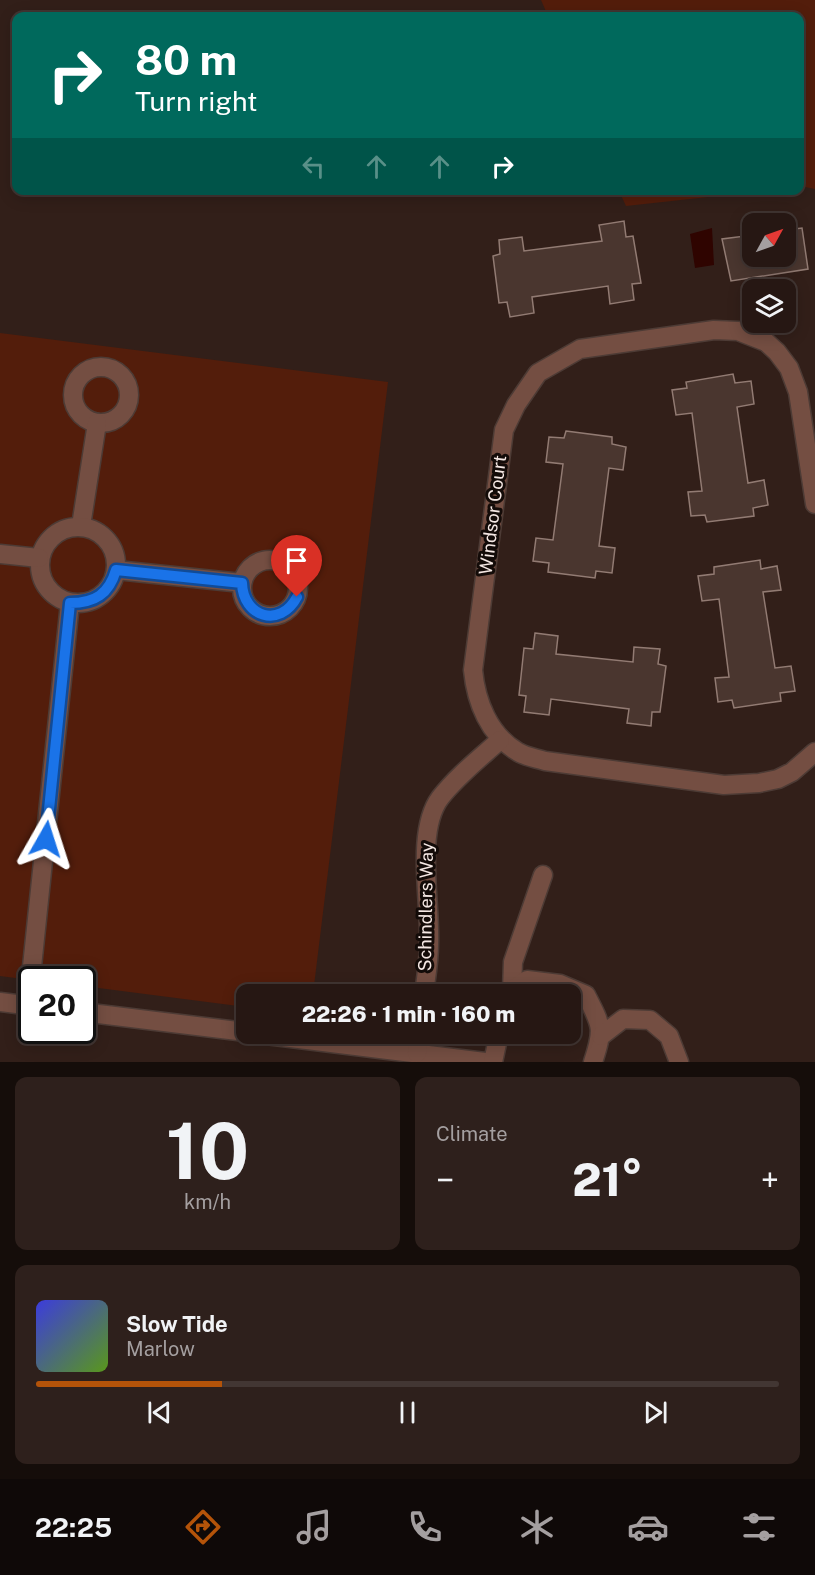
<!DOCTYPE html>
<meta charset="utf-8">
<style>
:root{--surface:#261713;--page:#2e201c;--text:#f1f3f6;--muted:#a49fa0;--line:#423633;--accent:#b45309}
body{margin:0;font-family:"Public Sans",sans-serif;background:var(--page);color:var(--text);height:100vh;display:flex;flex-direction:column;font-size:22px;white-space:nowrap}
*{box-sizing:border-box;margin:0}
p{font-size:20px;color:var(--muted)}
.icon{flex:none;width:33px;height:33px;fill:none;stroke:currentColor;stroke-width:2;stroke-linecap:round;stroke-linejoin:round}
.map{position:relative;height:1062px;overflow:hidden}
.drawer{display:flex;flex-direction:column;gap:15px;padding:15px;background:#150d0a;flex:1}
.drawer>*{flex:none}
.guide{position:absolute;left:12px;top:12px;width:792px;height:183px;border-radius:12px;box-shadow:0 3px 15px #0003,0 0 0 2px var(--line);background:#00695c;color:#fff;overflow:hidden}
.needle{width:39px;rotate:50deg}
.fabs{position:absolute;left:742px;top:213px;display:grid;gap:12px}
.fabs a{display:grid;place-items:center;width:54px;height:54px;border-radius:12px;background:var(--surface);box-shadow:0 3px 15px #0003,0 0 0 2px var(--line);font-size:30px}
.speed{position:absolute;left:18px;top:966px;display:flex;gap:12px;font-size:30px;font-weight:700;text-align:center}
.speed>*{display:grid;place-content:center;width:78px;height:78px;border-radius:50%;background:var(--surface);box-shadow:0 3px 15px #0003,0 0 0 2px var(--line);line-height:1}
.speed .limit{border:3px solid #111;border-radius:9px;background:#fff;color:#111}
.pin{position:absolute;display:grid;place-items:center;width:51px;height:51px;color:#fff;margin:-62px -26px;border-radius:50% 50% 50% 0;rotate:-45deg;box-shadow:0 0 6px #0007}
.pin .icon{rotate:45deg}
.me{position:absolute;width:66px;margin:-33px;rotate:6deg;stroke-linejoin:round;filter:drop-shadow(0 0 4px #0008)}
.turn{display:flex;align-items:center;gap:21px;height:126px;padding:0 24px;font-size:27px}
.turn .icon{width:78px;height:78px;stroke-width:2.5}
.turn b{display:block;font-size:42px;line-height:51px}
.lanes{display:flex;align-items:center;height:57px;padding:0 24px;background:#0003;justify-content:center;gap:30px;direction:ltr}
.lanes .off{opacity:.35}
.big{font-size:45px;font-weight:800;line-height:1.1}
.drawer .tile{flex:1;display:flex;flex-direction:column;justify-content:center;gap:9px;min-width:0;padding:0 21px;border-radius:12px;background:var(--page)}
.drawer .dial{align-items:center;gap:0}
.dial b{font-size:78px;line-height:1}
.song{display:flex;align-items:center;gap:18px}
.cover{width:72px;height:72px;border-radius:9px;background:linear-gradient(135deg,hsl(240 70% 55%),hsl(90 70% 35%))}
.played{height:6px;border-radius:3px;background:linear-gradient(90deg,var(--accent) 25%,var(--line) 25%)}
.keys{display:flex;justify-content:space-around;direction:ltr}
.heat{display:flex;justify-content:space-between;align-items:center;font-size:33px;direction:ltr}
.drawer .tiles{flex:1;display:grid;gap:15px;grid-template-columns:1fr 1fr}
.tile:last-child{grid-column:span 2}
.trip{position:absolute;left:236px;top:984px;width:345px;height:60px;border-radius:12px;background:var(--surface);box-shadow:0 3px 15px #0003,0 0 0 2px var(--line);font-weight:800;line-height:60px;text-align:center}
.tabs{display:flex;height:96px;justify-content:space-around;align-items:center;background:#0f0908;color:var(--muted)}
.tabs .icon{width:42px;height:42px}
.tabs .selected{color:var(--accent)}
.tabs b{font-size:27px;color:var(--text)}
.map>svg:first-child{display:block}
.green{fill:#531d0b}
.water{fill:#2f0400}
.building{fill:#4a362f;stroke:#927b73;stroke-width:1.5}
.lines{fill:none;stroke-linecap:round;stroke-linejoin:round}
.minor-casing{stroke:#4d3b35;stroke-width:21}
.minor{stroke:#744e42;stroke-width:18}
.route-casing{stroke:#114b97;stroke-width:15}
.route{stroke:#1a73e8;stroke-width:10}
.labels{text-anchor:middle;stroke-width:6;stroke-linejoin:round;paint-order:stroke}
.street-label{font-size:18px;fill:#f5e8e4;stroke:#130b08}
</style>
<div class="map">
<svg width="815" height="1062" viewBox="0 0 815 1062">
<rect width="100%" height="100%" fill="#321f19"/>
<!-- green -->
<g class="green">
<polygon points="541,0 815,0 815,189 800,186 800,16 548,16"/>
<polygon points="619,191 763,191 626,206"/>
<polygon points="0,333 388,382 313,994 246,994 246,1007 83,986 82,980 31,980 0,976"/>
</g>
<!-- water -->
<polygon class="water" points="712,228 714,265 695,268 690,234"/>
<!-- building -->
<g class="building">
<polygon points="624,221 626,237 633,236 641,283 632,284 634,300 610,304 608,286 532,297 534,313 510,317 507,302 499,303 493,256 500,254 499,240 522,237 524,251 602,241 599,225"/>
<polygon points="802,228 808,269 731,281 722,239 753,235 753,256 786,256 786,230"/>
<polygon points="733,374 735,383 751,381 754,404 737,407 748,483 764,480 768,505 753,508 754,516 707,522 705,515 691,516 688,492 702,491 692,413 676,415 672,390 687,388 686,382"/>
<polygon points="566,431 612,437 612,444 626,447 623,470 609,468 599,546 615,548 612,573 596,571 595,578 548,572 549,563 533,561 536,538 553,540 563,464 546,462 549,437 564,438"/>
<polygon points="760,560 761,569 777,566 781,590 763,592 775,668 791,666 795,691 780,693 781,701 734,708 732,700 718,702 715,678 729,677 719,599 702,601 698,576 714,574 714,567"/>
<polygon points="535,633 558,636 556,654 633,662 634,647 660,649 658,664 666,666 660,712 652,712 651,726 627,723 629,709 551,699 549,715 524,712 526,696 519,695 524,648 533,649"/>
</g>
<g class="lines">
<defs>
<g id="minor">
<circle cx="101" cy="395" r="28"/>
<path d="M 815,504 L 798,392 L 789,368 L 777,352 L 766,342 L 738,331 L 714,330 L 580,349 L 538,373 L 516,405 L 504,430 L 473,670 C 476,702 489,735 518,752 C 526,757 536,758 545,761 L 724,785 L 759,783 L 778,779 L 792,772 L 815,752"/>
<polyline points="81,526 97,423"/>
<circle cx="78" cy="565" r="38"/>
<polyline points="0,554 39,558"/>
<circle cx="270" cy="588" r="28"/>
<polyline points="116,570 242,583"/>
<polyline points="512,990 513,962 543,875"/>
<path d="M 424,994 C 426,978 429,961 429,944 C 431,903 415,832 440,798 C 457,776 480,758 500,740"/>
<path d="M 510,994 L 512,990 L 527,980 L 560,984 L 586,995 C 602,1026 604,1029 593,1062"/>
<polyline points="0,1002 32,1006"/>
<polyline points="28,1005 70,603"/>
<polyline points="82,1012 246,1032"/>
<polyline points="258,1034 485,1062"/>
<polyline points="601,1036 623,1019 650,1020 669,1036 679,1062"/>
<polyline points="417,1053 419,1034"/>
<polyline points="493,1062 499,1034"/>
</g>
</defs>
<!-- minor casing -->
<use href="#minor" class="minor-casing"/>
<!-- minor -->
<use href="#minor" class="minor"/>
</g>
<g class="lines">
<defs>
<path id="route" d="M 46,839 L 70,603 C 95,603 109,594 116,570 L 242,583 C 243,617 280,629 297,597"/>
</defs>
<!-- route casing -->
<use href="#route" class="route-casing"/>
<!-- route -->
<use href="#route" class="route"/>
</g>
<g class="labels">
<!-- street labels -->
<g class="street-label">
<text transform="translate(493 515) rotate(-83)" y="6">Windsor Court</text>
<text transform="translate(426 907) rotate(-89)" y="6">Schindlers Way</text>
</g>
</g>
</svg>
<div class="fabs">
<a><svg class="needle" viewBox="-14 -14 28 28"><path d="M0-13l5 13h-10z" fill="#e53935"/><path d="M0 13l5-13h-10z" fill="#a49fa0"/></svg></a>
<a><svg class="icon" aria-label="layers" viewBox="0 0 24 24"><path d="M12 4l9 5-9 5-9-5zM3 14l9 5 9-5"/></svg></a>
</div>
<div class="speed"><div class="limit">20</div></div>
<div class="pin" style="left:297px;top:597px;background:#d93025"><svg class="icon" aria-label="arrive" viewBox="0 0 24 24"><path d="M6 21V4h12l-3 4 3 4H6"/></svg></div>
<svg class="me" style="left:46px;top:839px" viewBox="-20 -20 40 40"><path d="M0-17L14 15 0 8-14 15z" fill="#1a73e8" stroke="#fff" stroke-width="4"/></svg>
<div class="trip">22:26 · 1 min · 160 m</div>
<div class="guide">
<div class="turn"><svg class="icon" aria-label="right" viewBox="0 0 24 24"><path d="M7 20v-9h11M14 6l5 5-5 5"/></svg><div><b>80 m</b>Turn right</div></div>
<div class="lanes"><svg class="icon off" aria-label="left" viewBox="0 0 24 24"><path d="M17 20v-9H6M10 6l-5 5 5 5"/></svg><svg class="icon off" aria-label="ahead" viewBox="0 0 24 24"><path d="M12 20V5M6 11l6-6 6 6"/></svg><svg class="icon off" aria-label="ahead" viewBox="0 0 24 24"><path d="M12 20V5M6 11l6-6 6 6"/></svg><svg class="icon" aria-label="right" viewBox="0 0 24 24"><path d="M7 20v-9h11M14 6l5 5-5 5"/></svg></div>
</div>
</div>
<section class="drawer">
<div class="tiles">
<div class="tile dial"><b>10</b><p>km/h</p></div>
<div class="tile"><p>Climate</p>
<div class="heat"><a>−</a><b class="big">21°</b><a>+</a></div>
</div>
<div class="tile">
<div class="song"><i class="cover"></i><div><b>Slow Tide</b><p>Marlow</p></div></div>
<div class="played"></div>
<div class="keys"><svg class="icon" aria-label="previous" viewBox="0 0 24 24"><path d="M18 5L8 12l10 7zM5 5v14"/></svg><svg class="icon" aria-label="pause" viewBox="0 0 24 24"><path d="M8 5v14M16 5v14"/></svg><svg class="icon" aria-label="next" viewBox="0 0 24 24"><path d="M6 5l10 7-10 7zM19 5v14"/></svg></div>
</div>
</div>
</section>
<nav class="tabs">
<b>22:25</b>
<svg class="icon selected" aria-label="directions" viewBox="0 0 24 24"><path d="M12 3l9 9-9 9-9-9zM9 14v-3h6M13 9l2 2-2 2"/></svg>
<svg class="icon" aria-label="music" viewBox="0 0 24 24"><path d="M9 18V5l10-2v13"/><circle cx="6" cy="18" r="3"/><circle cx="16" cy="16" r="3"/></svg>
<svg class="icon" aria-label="phone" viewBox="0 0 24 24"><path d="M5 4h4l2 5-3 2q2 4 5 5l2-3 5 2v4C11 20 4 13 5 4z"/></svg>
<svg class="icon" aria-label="climate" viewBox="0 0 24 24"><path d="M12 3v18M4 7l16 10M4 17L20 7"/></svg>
<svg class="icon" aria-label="car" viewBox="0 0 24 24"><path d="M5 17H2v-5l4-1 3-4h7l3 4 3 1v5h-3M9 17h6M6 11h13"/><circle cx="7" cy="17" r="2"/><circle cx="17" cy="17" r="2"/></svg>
<svg class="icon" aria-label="filters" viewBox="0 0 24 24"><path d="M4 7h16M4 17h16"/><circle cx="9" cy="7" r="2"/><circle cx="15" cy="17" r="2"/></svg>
</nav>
